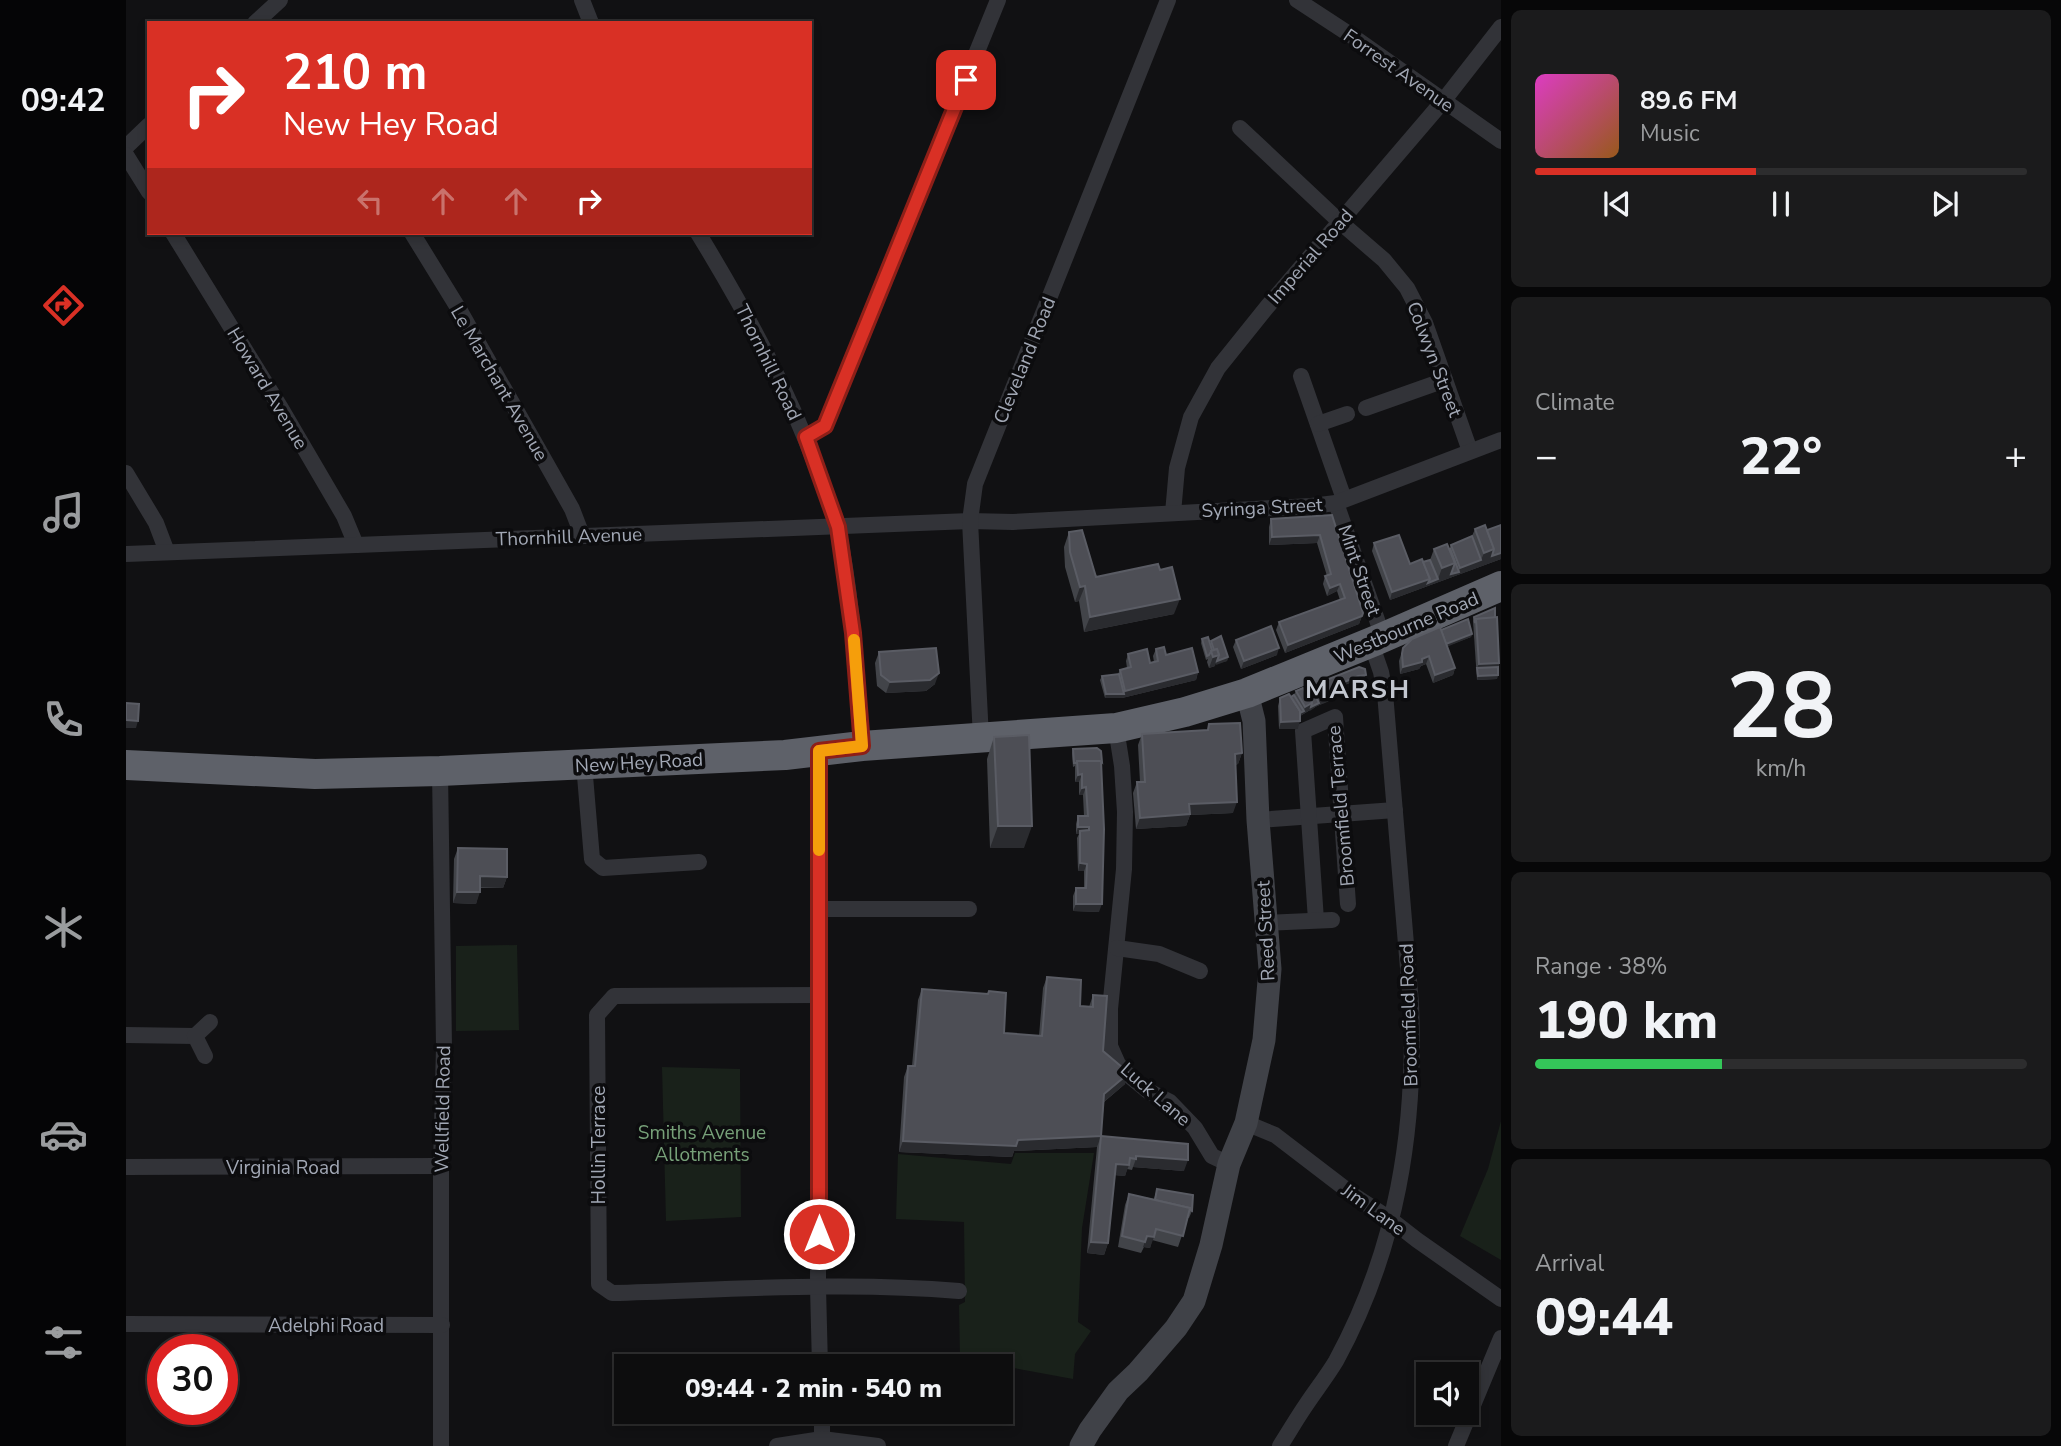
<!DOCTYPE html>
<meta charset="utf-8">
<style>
:root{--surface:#0d0d0e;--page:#1b1b1c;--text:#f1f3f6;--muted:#9a9c9e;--line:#2d2d2e;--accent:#d93025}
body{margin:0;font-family:"Nunito Sans",sans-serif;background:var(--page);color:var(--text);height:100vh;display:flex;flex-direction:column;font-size:26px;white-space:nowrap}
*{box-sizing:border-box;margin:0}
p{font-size:23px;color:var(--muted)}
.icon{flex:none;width:38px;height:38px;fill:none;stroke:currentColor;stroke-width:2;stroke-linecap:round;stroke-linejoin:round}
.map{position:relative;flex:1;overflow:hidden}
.panel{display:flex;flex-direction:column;gap:10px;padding:10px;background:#070708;width:560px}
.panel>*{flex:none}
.guide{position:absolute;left:21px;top:21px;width:665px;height:214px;border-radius:0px;box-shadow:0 4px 10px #0003,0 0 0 2px var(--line);background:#d93025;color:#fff;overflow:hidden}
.controls{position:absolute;left:1290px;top:1362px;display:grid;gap:14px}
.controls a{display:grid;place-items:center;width:63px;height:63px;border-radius:0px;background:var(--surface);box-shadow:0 4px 10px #0003,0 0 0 2px var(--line);font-size:35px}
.speed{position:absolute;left:21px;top:1334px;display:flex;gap:14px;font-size:35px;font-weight:700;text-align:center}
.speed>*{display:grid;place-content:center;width:91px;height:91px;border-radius:50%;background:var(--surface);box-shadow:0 4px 10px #0003,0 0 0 2px var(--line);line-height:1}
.speed .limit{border:10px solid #d22;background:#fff;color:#111}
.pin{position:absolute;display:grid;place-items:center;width:60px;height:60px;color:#fff;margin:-30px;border-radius:14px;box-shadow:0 4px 10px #0006}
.me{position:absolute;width:77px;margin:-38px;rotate:0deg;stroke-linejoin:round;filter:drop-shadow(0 0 5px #0008)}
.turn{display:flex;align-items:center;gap:24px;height:147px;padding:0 21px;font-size:32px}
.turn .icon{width:91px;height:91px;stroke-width:2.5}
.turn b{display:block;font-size:49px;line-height:60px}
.lanes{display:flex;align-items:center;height:66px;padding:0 21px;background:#0003;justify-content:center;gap:35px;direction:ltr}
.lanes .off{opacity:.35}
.big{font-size:52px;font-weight:800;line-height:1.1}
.panel .widget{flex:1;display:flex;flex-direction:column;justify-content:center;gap:10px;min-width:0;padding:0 24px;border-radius:10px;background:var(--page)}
.panel .dial{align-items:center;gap:0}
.dial b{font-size:91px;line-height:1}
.song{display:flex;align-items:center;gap:21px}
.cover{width:84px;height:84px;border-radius:10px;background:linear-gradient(135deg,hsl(310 70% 55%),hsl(30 70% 35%))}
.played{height:7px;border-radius:4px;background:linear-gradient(90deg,var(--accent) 45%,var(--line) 45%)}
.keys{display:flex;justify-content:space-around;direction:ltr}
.heat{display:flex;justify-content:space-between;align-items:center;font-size:38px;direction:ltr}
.charge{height:10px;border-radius:5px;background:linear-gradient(90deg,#34c759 38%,var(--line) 0)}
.trip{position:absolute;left:488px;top:1354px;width:399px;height:70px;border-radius:0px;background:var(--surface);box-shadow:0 4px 10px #0003,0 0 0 2px var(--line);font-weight:800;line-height:70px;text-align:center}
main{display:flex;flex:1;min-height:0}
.menu{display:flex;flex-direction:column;width:126px;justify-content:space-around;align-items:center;background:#050506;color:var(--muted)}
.menu .icon{width:49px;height:49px}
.menu .selected{color:var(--accent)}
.menu b{font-size:32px;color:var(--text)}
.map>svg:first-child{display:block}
.green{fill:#19211a}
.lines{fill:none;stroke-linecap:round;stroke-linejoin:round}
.street{stroke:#323338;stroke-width:16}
.secondary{stroke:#404248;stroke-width:23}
.highway{stroke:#5e6169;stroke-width:30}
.wall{fill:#424449}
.shaded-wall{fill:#2a2b2f}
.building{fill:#4d4e55;stroke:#5a5c64;stroke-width:2}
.route-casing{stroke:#8d1f18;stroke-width:18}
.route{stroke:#d93025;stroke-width:12}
.slow{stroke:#f59e0b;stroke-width:12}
.labels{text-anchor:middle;stroke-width:7;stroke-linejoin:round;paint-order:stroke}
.street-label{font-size:19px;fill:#a2a8b5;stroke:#0c0c0e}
.park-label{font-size:19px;fill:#77a179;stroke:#0c0c0e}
.district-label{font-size:26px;font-weight:bold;letter-spacing:2px;fill:#c3c7d0;stroke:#0c0c0e}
</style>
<main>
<nav class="menu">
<b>09:42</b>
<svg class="icon selected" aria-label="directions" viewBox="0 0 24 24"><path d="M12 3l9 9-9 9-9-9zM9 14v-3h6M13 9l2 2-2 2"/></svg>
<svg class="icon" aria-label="music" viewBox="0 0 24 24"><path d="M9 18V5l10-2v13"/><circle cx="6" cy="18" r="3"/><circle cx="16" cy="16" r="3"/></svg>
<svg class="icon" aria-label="phone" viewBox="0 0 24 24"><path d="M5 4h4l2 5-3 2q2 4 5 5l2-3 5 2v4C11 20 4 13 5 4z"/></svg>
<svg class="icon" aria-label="climate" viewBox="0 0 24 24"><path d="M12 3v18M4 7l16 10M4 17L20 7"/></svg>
<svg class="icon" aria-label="car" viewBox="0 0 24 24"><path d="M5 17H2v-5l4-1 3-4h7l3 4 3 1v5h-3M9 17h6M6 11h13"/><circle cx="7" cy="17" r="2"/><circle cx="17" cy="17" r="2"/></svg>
<svg class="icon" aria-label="filters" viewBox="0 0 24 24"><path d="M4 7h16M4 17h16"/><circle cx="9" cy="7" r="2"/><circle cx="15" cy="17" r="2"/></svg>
</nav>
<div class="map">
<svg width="1375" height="1446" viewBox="0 0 1375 1446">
<rect width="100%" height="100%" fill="#111113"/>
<!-- green -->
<g class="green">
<polygon points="391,945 393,1030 330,1031 330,946"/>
<polygon points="536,1067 614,1069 615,1217 540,1221"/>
<polygon points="1375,1121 1375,1260 1334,1236 1362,1169"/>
<polygon points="889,1153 968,1153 956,1228 952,1322 965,1331 949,1354 947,1379 834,1358 833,1305 839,1302 838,1222 770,1219 772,1154 885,1164"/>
</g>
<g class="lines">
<!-- street -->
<g class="street">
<polyline points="456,0 465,23"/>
<polyline points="1171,0 1226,36 1375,141"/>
<polyline points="129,23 154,0"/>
<polyline points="1114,128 1214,222 1258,260 1281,288 1299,323 1344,451"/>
<polyline points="0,147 23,125"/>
<polyline points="0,155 23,192"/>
<polyline points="47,233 156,410 218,516 230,545"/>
<polyline points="286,233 334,311 446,509 456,535"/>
<path d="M 572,233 C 619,310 662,389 693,474 C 699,492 708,511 712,529 C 727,600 730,674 736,746"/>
<polyline points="1175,376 1218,499"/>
<polyline points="1240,408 1319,380"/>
<polyline points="1192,424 1221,414"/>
<polyline points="680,437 699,426 872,0"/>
<polyline points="0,473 30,523 41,552"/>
<polyline points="1210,503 1257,637"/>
<polyline points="1047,513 1051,468 1065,417 1092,368 1141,307 1318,100 1375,27"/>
<polyline points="0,554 844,521 887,522 1185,506 1210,503 1375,440"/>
<polyline points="990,728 996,766 999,812 998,869 984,1009 984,1046 992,1064 1000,1073 1022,1091 1044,1102 1069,1128 1086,1156 1103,1164"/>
<polyline points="855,738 844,521 849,484 1042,0"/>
<polyline points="693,751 692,1287 694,1367"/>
<polyline points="458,764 466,859 477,868 573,862"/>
<polyline points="314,771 318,1047 315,1166 315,1446"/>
<polyline points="1132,820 1269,810"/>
<polyline points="693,909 843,909"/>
<polyline points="1190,920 1177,731 1209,717 1222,904"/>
<polyline points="1140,923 1206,920"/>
<polyline points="991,948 1033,954 1074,971"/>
<path d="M 694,995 L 488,996 L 471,1015 L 473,1284 L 486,1293 C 601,1290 718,1281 833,1291"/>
<polyline points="0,1035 69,1036"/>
<polyline points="79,1056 69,1036 84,1022"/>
<polyline points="1120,1123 1149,1135 1230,1197 1264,1219 1291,1240 1375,1299"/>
<polyline points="0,1167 315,1166"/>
<polyline points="0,1324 316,1325"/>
<polyline points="696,1412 696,1439"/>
<polyline points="651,1446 696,1439 752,1446"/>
<path d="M 1154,1446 C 1163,1432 1171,1418 1180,1405 C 1190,1390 1201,1376 1210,1361 C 1271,1249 1290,1130 1285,1004 L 1259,693 L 1255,672 L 1245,643"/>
<polyline points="1330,1446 1375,1338"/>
</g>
<!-- secondary -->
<polyline class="secondary" points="955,1446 964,1430 992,1391 1012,1372 1050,1328 1068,1301 1085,1245 1103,1164 1120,1123 1138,1040 1144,969 1132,820 1128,721 1121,693"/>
<!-- highway -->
<polyline class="highway" points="0,765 189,774 314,771 659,755 736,746 990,728 1059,712 1121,693 1251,640 1375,586"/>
</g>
<!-- wall -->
<g class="wall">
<polygon points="1206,515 1237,613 1233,624 1159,653 1150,630 1153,622 1214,600 1211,591 1201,596 1197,584 1199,576 1201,576 1191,543 1143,545 1143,527 1145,519"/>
<polygon points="1349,529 1375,559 1264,600 1246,551 1248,543 1284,564 1297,562 1304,560 1308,549 1324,548 1325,545 1346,536"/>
<polygon points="943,532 970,577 1048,614 958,632 953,601 949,602 939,567 938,547"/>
<polygon points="1348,617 1373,663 1371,679 1351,680 1347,621"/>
<polygon points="1315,630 1346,634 1345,637 1321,646 1329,668 1327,675 1307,683 1300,664 1295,666 1293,669 1274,674 1273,661 1277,648"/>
<polygon points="1076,639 1084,644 1085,641 1102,657 1101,661 1089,664 1089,666 1083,668 1081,662 1082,659 1080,660 1075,643"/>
<polygon points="1110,640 1151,655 1115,669 1107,647"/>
<polygon points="1030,649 1072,672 1070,680 996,698 979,698 974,680 976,676 992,674 994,670 1001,668 1000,661 1002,654 1024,663 1028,662 1027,656"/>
<polygon points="753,652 809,684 800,691 760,693 751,686 749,663"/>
<polygon points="1238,679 1230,680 1217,686 1218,694 1191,706 1174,716 1172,729 1153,729 1152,706 1154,698 1165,697 1168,695 1170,691 1179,690 1185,687 1186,683"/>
<polygon points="1083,724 1116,753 1112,764 1109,765 1107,813 1064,815 1060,826 1010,829 1007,793 1011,782 1014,782 1012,745 1016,734 1081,731"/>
<polygon points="868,737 898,848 864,848 861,759"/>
<polygon points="971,748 973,912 947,911 947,896 950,888 958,888 958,871 952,871 951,838 953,834 950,834 950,824 952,816 958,816 957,795 953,795 953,782 949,782 949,766 947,767 946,753 947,749"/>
<polygon points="332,848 381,877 377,888 354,888 350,904 327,903 328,859"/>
<polygon points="921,977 954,1006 963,1007 967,995 977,1051 999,1084 978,1102 975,1136 1058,1171 1007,1167 1006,1170 1001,1169 999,1176 989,1175 982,1243 978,1255 961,1253 971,1147 888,1151 886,1157 773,1152 778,1077 782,1066 786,1066 792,1000 796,989 878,1033 913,1036 917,988"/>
<polygon points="1031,1189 1066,1211 1063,1218 1062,1218 1052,1247 1026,1240 1024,1248 1018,1247 1015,1253 992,1247 999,1205 1003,1194 1028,1199"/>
</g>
<!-- shaded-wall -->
<g class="shaded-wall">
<polygon points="1194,535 1191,543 1143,545 1146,537"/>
<polygon points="1368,549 1375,553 1375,559 1264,600 1266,592 1304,579 1312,579 1316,568 1329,563 1333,572 1334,568 1355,560 1358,553"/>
<polygon points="1214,584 1211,591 1201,596 1204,588"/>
<polygon points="959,586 953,601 949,602 954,587"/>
<polygon points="1054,599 1048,614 958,632 964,617"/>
<polygon points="1236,616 1233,624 1159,653 1162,645"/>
<polygon points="1346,634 1345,637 1318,648 1319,644"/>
<polygon points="1153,648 1151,655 1115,669 1118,661"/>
<polygon points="1093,655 1089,666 1083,668 1087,657"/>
<polygon points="1303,656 1300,664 1295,666 1293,669 1274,674 1277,667"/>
<polygon points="1102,657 1101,661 1090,665 1091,661"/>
<polygon points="1373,663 1371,671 1351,668 1353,664"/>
<polygon points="1329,668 1327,675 1307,683 1309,675"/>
<polygon points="1072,672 1070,680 996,698 979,698 980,694 998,694 999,691"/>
<polygon points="813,673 809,684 800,691 760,693 764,682"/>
<polygon points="1240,675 1238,679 1230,680 1214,687 1216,683 1232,676"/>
<polygon points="1372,675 1371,679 1351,680 1352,676"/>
<polygon points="1220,690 1218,694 1199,703 1200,699"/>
<polygon points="1202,695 1199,703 1191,706 1194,699"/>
<polygon points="1186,703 1184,710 1171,718 1172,714 1178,711 1179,707"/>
<polygon points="1193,703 1191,706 1184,711 1185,707"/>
<polygon points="0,720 12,721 10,728 0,728"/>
<polygon points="1174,721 1172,729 1153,729 1155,722"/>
<polygon points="1116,753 1112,764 1105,765 1109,754"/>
<polygon points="956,774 953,782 949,782 952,775"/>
<polygon points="960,787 957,795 953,795 956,788"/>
<polygon points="1111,802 1107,813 1064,815 1060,826 1010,829 1014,818 1063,804"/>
<polygon points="872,826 906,826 898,848 864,848"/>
<polygon points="952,827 963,827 960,834 954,831 953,834 950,834"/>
<polygon points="954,863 961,864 958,871 952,871"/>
<polygon points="354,876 381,877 377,888 350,887"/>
<polygon points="331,892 354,892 350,904 327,903"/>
<polygon points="950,904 976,904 973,912 947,911"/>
<polygon points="1003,1073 999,1084 974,1105 978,1094"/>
<polygon points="975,1136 971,1147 888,1151 886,1157 773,1152 777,1141 892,1140"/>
<polygon points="1010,1156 1062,1160 1058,1171 1007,1167 1010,1159"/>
<polygon points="990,1164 1003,1165 999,1176 986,1175"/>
<polygon points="1021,1236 1028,1237 1024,1248 1017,1247"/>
<polygon points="965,1242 982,1243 978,1255 961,1253"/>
</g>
<!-- building -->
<g class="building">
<polygon points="1206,515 1237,613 1236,616 1162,645 1153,622 1219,598 1214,584 1204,588 1199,576 1205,574 1194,535 1146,537 1145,519"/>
<polygon points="1359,525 1368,549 1358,553 1349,529"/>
<polygon points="1375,525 1375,553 1366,556 1368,549 1361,530"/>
<polygon points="956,530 970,577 1032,564 1034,570 1046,567 1054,599 964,617 959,586 954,587 944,552 943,532"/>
<polygon points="1273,535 1284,564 1296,559 1304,579 1266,592 1248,543"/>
<polygon points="1346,536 1355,560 1334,568 1325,545"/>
<polygon points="1321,544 1329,563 1316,568 1308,549"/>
<polygon points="1324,548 1333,572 1325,574 1329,563"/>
<polygon points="1304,560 1312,579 1302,583 1304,579 1297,562"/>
<polygon points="1369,608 1369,618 1350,619 1349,623 1348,617"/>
<polygon points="1371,617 1373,663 1353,664 1350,619"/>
<polygon points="1342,619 1346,634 1320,644 1315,630"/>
<polygon points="1145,626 1153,648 1118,661 1110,640"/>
<polygon points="1314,627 1329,668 1309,675 1303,656 1296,659 1296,662 1277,667 1276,654 1277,648 1286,639"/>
<polygon points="1095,636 1102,657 1091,661 1093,655 1091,649 1088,650 1085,641"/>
<polygon points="1082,637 1086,650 1083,655 1081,656 1076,639"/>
<polygon points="1038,647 1040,655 1066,648 1072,672 999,691 994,670 1005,667 1002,654 1021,649 1024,663 1032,661 1030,649"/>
<polygon points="810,648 813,673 804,680 764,682 755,675 753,652"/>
<polygon points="1091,649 1093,655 1087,657 1085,651"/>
<polygon points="1233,667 1239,669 1240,675 1232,676 1216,683 1220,690 1200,699 1202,695 1195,682"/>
<polygon points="1372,667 1372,675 1352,676 1351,668"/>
<polygon points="993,674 998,694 980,694 976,676"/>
<polygon points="1194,680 1202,695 1194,699 1186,683"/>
<polygon points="1185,687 1193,703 1185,707 1186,703 1179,690"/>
<polygon points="1177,688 1186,703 1179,707 1170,691"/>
<polygon points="1163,694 1174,711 1174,721 1155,722 1154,698"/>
<polygon points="1168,695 1178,711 1174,713 1174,711 1165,697"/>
<polygon points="0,703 13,704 12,721 0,720"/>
<polygon points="1114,723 1116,753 1109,754 1111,802 1063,804 1064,814 1014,818 1011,782 1019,782 1016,734 1082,730 1083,724"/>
<polygon points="903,735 906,826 872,826 868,737"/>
<polygon points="971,748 975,751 976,762 975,761 951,761 951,763 948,763 947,749"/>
<polygon points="951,761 975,761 978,829 976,904 950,904 950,888 960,888 961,864 954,863 954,831 963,830 963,827 952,827 952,816 962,816 960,787 956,788 956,774 952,775"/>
<polygon points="332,848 381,849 381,877 354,876 354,892 331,892"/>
<polygon points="921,977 955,980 954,1006 967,1007 967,995 981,996 977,1051 1003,1073 978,1094 975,1136 892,1140 890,1146 777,1141 782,1066 789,1066 796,989 862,994 863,991 880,993 878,1033 916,1036"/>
<polygon points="975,1136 1062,1144 1062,1160 1010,1156 1010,1159 1004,1158 1003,1165 990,1164 982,1243 965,1242"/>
<polygon points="1031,1189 1067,1195 1066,1211 1064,1210 1064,1208 1029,1200"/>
<polygon points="1003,1194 1064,1208 1057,1236 1030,1229 1028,1237 1021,1236 1019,1242 996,1236"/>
</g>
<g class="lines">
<defs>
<polyline id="route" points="693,1234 693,751 736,746 727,633 712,527 680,437 699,426 840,80"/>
</defs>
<!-- route casing -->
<use href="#route" class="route-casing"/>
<!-- route -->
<use href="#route" class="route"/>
<!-- slow -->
<polyline class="slow" points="693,850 693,751 736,746 728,640"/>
</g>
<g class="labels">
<!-- street labels -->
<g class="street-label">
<text transform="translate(1273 70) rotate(35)" y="7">Forrest Avenue</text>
<text transform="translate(1184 256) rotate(-49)" y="7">Imperial Road</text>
<text transform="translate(1309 359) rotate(69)" y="7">Colwyn Street</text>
<text transform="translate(898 360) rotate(-68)" y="7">Cleveland Road</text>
<text transform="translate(643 362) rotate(64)" y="7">Thornhill Road</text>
<text transform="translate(374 383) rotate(60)" y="7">Le Marchant Avenue</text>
<text transform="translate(142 388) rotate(59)" y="7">Howard Avenue</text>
<text transform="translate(1136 507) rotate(-3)" y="7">Syringa Street</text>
<text transform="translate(443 536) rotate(-2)" y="7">Thornhill Avenue</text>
<text transform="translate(1234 570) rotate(71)" y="7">Mint Street</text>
<text transform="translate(1280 627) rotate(-23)" y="7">Westbourne Road</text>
<text transform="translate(513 762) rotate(-3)" y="7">New Hey Road</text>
<text transform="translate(1214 806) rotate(-95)" y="7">Broomfield Terrace</text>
<text transform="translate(1139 931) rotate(-93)" y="7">Reed Street</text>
<text transform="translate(1282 1015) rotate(-92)" y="7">Broomfield Road</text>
<text transform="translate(1030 1094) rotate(41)" y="7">Luck Lane</text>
<text transform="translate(316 1109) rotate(-89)" y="7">Wellfield Road</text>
<text transform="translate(472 1145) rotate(-90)" y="7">Hollin Terrace</text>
<text x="157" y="1174">Virginia Road</text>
<text transform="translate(1248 1209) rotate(36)" y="7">Jim Lane</text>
<text x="200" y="1332">Adelphi Road</text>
</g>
<!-- park labels -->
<g class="park-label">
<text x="576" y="1139">Smiths Avenue<tspan x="576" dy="22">Allotments</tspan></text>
</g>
<!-- district labels -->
<g class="district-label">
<text x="1232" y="698">MARSH</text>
</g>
</g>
</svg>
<div class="controls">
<a><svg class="icon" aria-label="sound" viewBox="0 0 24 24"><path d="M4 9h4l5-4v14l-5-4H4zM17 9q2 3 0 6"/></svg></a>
</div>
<div class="speed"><div class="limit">30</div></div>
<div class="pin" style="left:840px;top:80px;background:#d93025"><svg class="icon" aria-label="arrive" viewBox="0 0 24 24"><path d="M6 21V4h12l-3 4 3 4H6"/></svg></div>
<svg class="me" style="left:693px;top:1234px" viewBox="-20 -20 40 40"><circle r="17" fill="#d93025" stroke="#fff" stroke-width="3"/><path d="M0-11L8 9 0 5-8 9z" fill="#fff"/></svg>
<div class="trip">09:44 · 2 min · 540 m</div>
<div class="guide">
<div class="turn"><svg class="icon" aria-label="right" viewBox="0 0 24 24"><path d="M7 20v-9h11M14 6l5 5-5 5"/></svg><div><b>210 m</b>New Hey Road</div></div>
<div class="lanes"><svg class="icon off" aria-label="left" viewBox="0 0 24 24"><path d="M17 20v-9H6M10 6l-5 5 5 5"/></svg><svg class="icon off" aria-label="ahead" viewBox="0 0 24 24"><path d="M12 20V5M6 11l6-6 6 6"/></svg><svg class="icon off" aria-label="ahead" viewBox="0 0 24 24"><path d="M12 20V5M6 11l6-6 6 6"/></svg><svg class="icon" aria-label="right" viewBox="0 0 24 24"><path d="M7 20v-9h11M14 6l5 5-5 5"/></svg></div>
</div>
</div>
<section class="panel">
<div class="widget">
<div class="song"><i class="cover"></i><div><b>89.6 FM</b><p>Music</p></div></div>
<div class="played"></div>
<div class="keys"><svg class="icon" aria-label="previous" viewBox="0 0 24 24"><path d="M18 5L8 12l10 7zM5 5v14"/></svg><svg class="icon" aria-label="pause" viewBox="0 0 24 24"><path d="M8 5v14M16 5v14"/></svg><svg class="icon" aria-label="next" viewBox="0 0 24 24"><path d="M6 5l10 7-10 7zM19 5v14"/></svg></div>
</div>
<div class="widget"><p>Climate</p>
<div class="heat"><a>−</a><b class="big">22°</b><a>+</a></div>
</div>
<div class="widget dial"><b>28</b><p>km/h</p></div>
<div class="widget"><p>Range · 38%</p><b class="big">190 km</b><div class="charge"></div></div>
<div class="widget"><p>Arrival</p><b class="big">09:44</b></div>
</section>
</main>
